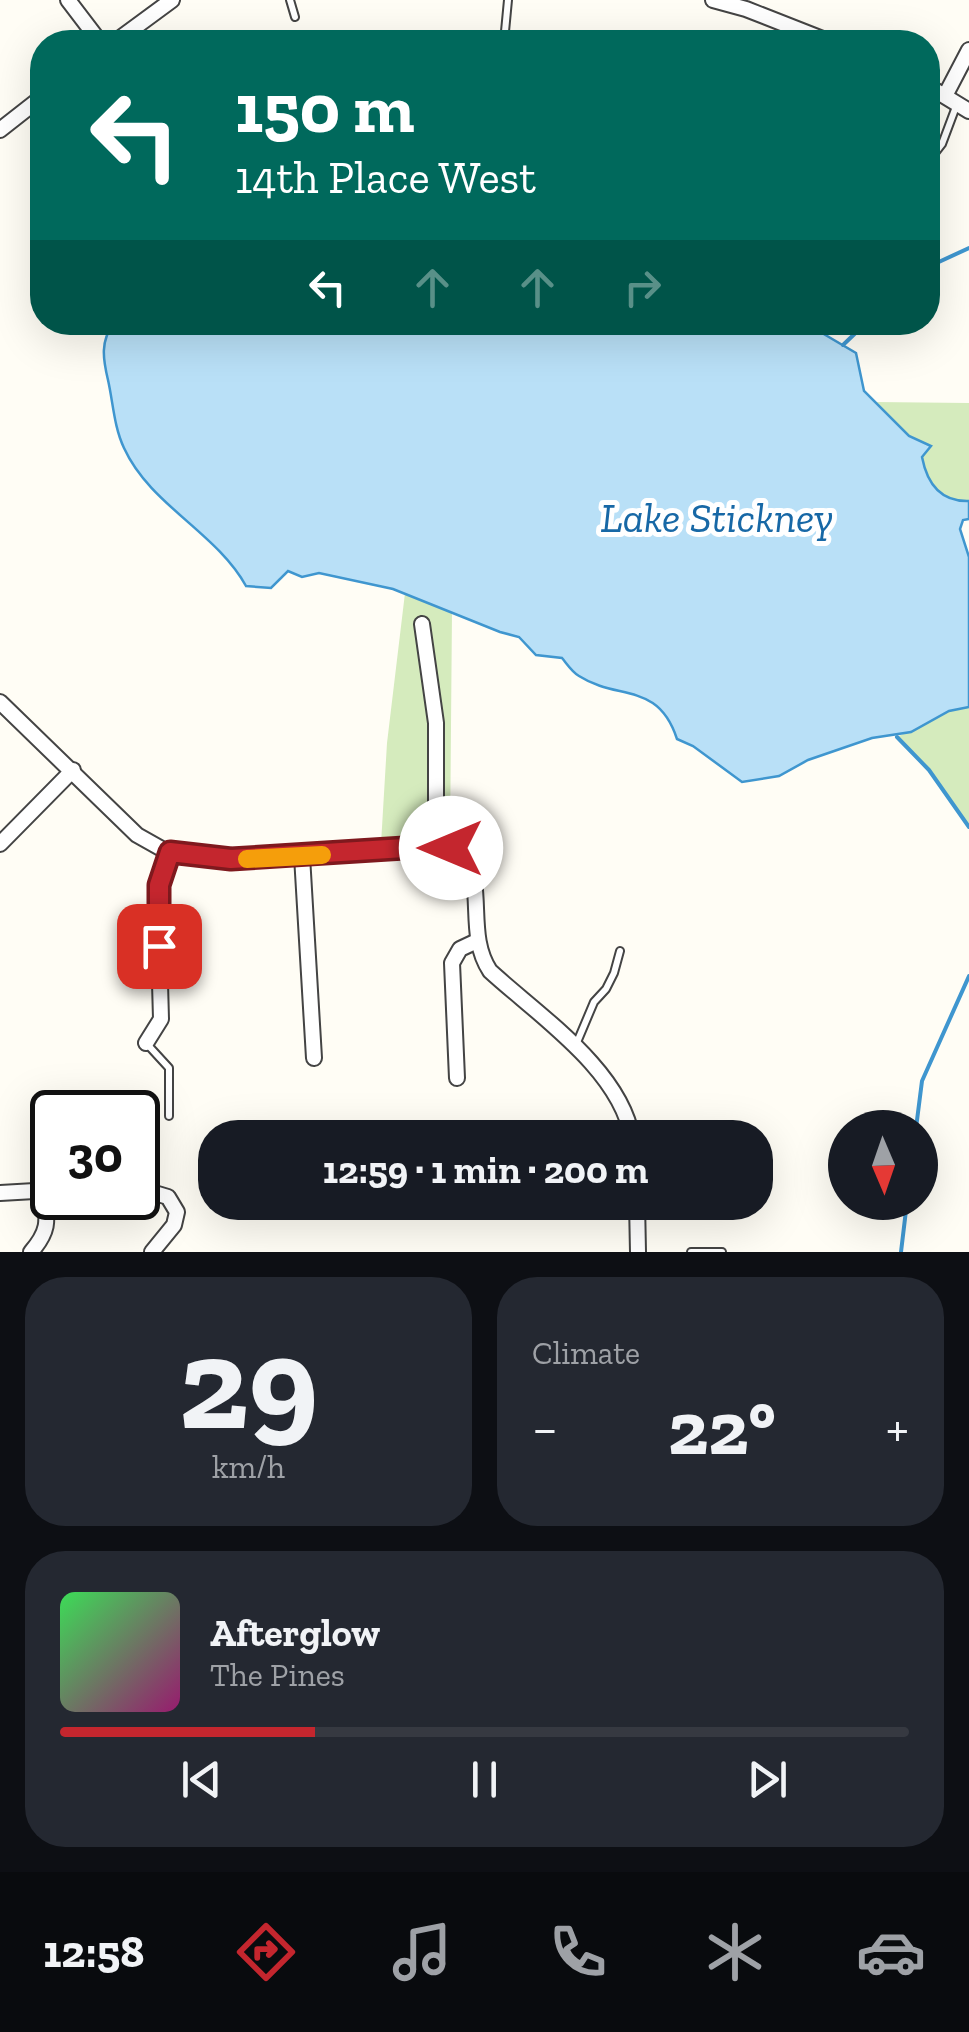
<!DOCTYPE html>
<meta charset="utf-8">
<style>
:root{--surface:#171b24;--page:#242831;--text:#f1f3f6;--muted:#9ea1a6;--line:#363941;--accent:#c4262e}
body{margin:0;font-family:"Zilla Slab",serif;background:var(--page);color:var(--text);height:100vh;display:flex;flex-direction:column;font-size:38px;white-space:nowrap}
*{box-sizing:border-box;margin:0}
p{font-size:32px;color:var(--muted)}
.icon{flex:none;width:55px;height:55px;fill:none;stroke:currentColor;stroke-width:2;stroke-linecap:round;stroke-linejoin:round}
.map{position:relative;height:1252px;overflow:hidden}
.sheet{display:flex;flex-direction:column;gap:25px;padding:25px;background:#0d0f14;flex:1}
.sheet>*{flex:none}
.hud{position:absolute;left:30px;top:30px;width:910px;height:305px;border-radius:40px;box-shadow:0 10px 40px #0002;background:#00695c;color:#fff;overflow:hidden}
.needle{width:65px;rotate:178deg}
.fabs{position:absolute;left:828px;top:1110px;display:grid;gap:20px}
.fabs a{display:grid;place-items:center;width:110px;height:110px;border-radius:50%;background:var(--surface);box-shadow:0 10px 40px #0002;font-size:50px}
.speed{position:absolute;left:30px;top:1090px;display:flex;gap:20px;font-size:50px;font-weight:700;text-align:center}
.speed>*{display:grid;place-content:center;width:130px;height:130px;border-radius:50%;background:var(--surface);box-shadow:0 10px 40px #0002;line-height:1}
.speed .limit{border:5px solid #111;border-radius:15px;background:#fff;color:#111}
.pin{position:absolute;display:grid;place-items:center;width:85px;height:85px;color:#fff;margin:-42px;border-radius:20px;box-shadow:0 5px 15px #0006}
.me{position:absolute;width:110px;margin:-55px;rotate:270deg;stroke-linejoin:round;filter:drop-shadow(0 0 8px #0008)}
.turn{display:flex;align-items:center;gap:35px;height:210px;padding:0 40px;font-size:45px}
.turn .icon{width:130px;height:130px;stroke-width:2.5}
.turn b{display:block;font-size:70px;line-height:85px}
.lanes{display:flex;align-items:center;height:95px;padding:0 40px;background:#0003;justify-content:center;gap:50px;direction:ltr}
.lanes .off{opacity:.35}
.big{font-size:75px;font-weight:700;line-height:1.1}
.sheet .widget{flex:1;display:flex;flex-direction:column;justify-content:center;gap:15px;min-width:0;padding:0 35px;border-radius:40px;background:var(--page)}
.sheet .dial{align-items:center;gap:0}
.dial b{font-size:130px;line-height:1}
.song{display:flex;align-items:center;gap:30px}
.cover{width:120px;height:120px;border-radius:15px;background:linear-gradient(135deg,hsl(130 70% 55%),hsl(320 70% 35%))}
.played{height:10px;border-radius:5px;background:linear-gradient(90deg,var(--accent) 30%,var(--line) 30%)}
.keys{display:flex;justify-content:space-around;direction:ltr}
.heat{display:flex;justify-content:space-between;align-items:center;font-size:55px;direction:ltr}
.sheet .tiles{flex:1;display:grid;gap:25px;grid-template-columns:1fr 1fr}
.widget:last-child{grid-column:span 2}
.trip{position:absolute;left:198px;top:1120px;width:575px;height:100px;border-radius:40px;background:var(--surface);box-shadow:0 10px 40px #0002;font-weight:700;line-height:100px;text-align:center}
.tabs{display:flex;height:160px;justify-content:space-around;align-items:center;background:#090b0e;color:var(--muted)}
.tabs .icon{width:70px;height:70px}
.tabs .active{color:var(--accent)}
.tabs b{font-size:45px;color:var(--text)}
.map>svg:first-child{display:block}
.green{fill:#d5ebbd}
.water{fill:#b9e0f7;stroke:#3f96cf;stroke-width:2.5}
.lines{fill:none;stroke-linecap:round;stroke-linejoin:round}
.stream{stroke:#3f96cf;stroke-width:4}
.service-casing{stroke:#444;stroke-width:10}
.minor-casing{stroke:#444;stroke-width:18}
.service{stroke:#fff;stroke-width:6}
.minor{stroke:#fff;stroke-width:14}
.route-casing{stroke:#7f191e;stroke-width:25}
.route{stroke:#c4262e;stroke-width:18}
.slow{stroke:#f59e0b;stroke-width:18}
.labels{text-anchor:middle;stroke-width:10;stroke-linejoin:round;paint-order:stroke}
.water-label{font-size:42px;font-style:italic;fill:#1768a6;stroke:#fff}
</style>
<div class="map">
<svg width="969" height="1252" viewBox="0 0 969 1252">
<rect width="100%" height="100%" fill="#fffdf5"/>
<!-- green -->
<g class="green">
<path d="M 875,402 L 969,403 L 969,501 C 940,502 927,483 922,457 L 930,446 L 909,436 Z"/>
<polygon points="405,593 452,611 450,843 436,840 381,844 387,743"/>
<polygon points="969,707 969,827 929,770 897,737 949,711"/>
</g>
<!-- water -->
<path class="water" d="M 114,323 L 805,323 L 856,353 L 864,391 L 909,436 L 931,446 L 922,457 C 927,483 940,502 969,501 L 969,519 L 963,520 L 960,529 L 969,557 L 969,707 L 949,711 L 911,732 L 872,738 L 808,760 L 779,776 L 742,782 L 693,746 L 677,739 C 658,681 618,701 579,676 C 572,672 567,664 562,658 L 536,655 L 519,637 L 500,632 L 393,589 L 319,573 L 302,577 L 288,571 L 271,588 L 246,586 C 216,532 150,505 124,448 C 114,427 113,402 108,380 C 103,359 100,341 114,323 Z"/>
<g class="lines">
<!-- stream -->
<g class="stream">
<polyline points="928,267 969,248"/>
<polyline points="843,345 867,322"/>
<polyline points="897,737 929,770 969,827"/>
<polyline points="916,1128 922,1081 969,976"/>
<polyline points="901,1252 907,1202"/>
</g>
<defs>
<g id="service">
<polyline points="290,0 295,17"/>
<polyline points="504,42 508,0"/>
<polyline points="928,162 942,144 957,104"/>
<polyline points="147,1044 169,1068 169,1116"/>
<polyline points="575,1047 594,1002 606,989 614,973 620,951"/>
<polyline points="691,1252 722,1252"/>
</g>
<g id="minor">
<polyline points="68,0 100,42"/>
<polyline points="713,0 746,9 830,42"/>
<polyline points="115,42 172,0"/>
<polyline points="928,86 969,111"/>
<polyline points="946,94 969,50"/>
<polyline points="0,130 42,97"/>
<polyline points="422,624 436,723 436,846"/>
<path d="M 0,702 L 137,835 L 169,853 L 231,859 L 436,846 L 467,856 C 484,894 467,936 490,971 C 538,1015 621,1070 632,1138"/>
<polyline points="0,844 73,770"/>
<polyline points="302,856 314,1058"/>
<polyline points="146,1043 161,1019 158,910 159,885 169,853"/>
<polyline points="457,1078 452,963 460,949 477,941"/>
<polyline points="138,1188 168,1197 177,1212 174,1225 152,1252"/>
<polyline points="0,1193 52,1190"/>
<polyline points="637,1202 638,1252"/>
<polyline points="480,1203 520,1202"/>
<path d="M 31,1252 C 51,1229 47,1219 44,1190"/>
</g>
</defs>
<!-- service casing -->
<use href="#service" class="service-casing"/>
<!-- minor casing -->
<use href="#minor" class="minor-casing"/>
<!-- service -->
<use href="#service" class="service"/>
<!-- minor -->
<use href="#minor" class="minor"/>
</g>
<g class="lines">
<defs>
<polyline id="route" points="159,946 159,885 170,852 231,859 436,846 451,848"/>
</defs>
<!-- route casing -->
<use href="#route" class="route-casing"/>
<!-- route -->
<use href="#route" class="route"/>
<!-- slow -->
<polyline class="slow" points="247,859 322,855"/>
</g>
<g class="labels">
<!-- water labels -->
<g class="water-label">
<text x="717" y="532">Lake Stickney</text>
</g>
</g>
</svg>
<div class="fabs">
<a><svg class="needle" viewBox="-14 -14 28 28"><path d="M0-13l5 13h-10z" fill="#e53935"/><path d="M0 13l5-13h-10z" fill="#9ea1a6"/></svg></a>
</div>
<div class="speed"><div class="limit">30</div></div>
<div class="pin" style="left:159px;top:946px;background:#d93025"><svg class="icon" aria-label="arrive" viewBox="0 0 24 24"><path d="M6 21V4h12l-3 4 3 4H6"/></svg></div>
<svg class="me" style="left:451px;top:848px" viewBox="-20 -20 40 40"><circle r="19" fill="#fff"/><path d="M0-13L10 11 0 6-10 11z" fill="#c4262e"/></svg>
<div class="trip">12:59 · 1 min · 200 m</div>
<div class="hud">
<div class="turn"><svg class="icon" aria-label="left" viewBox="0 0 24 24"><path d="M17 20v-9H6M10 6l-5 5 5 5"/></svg><div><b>150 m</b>14th Place West</div></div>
<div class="lanes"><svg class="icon" aria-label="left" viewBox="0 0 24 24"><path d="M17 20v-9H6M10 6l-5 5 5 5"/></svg><svg class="icon off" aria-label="ahead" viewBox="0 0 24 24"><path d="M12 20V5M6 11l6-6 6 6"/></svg><svg class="icon off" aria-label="ahead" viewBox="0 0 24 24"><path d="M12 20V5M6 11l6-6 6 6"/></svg><svg class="icon off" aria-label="right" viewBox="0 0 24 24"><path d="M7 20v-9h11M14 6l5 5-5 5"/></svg></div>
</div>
</div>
<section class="sheet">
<div class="tiles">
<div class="widget dial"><b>29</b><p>km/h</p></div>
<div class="widget"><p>Climate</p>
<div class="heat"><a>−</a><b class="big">22°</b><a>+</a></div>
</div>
<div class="widget">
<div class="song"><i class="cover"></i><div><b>Afterglow</b><p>The Pines</p></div></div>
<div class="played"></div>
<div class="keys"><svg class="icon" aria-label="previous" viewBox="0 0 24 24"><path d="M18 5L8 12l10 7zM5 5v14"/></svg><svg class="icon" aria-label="pause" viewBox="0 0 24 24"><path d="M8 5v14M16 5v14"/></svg><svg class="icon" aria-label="next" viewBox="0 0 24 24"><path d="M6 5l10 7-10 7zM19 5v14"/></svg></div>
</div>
</div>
</section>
<nav class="tabs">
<b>12:58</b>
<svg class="icon active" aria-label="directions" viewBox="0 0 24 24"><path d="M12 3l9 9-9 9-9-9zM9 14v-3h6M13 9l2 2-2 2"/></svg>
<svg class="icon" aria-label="music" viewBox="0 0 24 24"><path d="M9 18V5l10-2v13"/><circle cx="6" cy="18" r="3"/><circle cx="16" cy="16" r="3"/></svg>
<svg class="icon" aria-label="phone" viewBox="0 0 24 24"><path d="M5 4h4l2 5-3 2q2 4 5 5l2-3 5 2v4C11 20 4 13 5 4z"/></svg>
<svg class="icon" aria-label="climate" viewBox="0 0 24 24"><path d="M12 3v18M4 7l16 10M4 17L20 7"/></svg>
<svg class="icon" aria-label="car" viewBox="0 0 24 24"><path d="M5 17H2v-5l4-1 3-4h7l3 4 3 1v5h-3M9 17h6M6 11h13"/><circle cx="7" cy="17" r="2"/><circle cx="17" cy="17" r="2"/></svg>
</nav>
